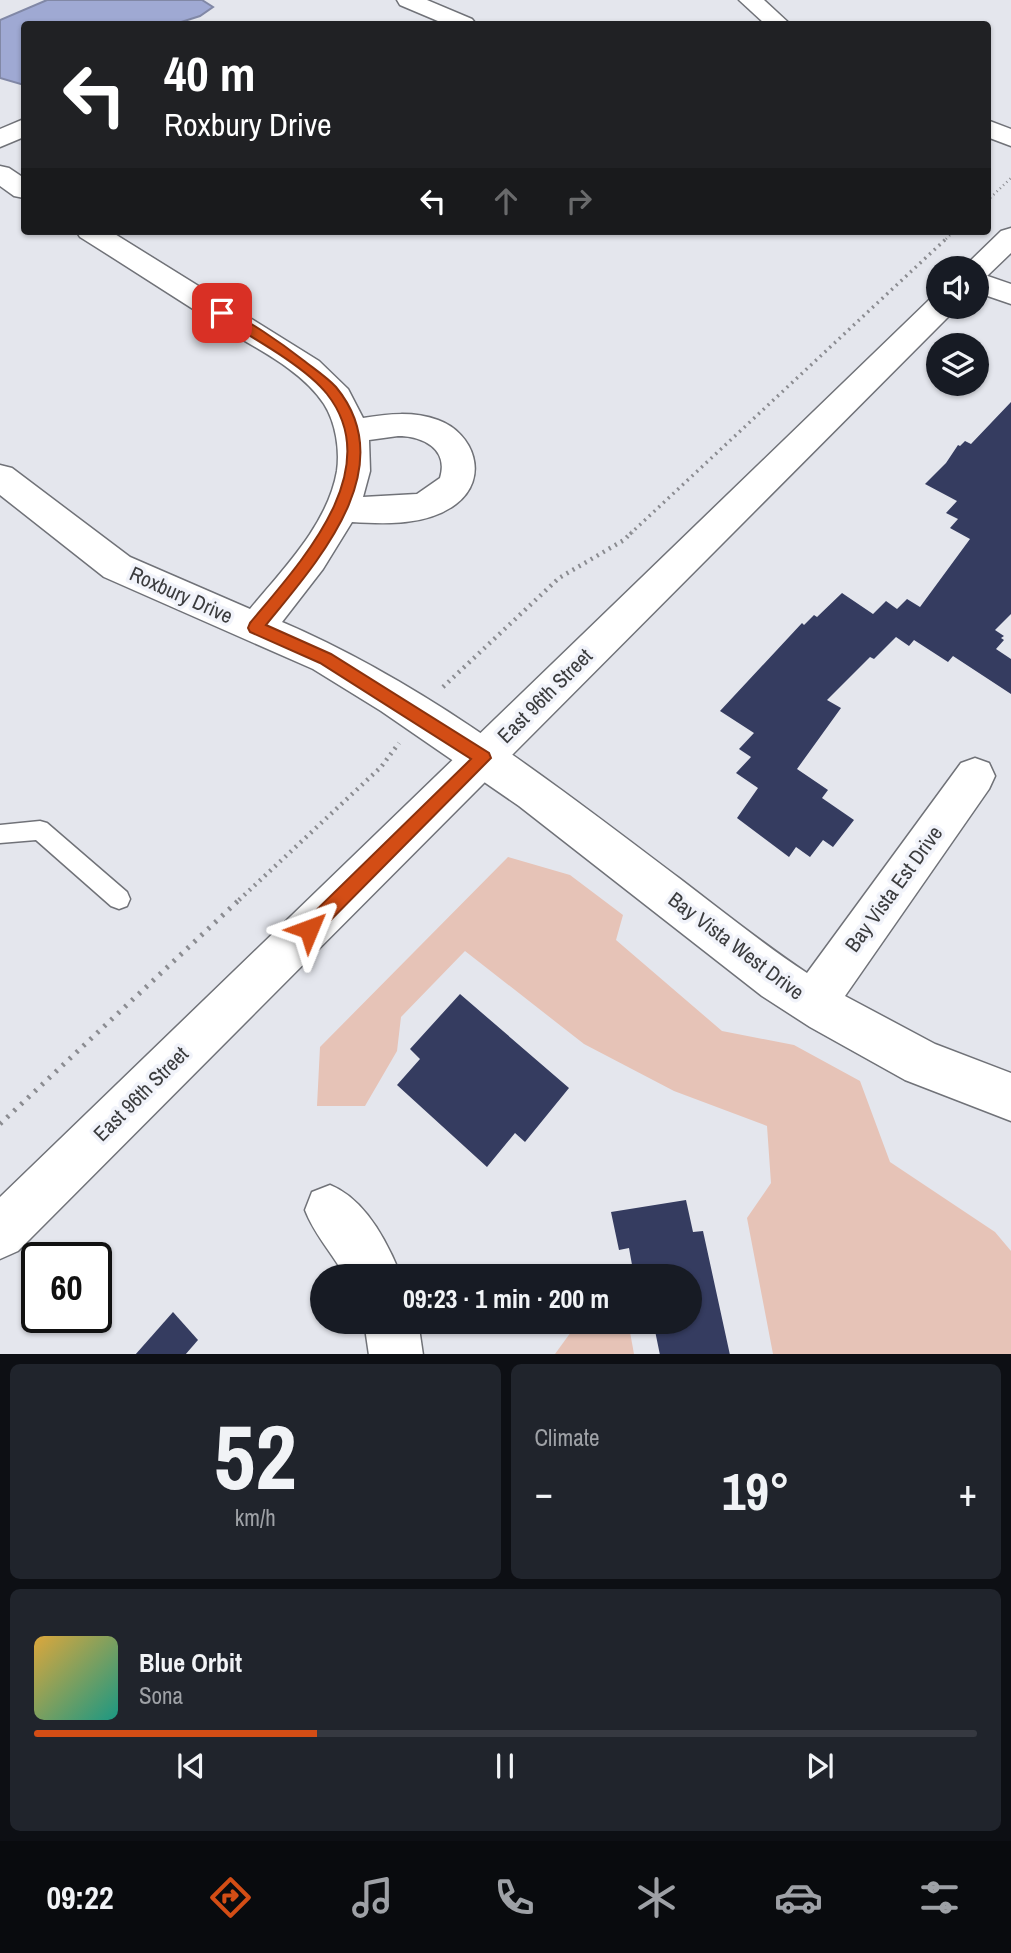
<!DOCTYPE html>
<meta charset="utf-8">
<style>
:root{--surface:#171b24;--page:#20242c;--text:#f1f3f6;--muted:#9ea1a6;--line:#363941;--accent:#d34d15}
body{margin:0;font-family:"Archivo Narrow",sans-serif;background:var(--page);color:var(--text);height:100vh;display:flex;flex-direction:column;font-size:26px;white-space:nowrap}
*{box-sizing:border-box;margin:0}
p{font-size:23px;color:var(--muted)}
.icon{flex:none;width:38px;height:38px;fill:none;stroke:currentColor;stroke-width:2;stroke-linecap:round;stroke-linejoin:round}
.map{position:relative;height:1354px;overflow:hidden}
.drawer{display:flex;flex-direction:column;gap:10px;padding:10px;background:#0d0f14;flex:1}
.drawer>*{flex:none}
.hud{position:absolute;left:21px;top:21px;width:970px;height:214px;border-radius:7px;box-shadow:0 2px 5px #0004;background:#202124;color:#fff;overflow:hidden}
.buttons{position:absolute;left:926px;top:256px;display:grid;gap:14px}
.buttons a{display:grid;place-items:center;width:63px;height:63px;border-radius:50%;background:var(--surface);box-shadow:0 2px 5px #0004;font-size:35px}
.speed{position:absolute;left:21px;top:1242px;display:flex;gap:14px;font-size:35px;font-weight:700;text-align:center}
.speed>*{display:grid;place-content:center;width:91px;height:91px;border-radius:50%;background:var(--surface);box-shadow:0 2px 5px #0004;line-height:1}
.speed .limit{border:4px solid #111;border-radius:10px;background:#fff;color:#111}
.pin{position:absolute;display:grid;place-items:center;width:60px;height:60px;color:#fff;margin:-30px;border-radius:14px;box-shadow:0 4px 10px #0006}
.me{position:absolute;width:77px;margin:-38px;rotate:46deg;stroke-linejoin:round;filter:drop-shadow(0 0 5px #0008)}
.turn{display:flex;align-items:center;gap:24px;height:147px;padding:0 28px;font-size:32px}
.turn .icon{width:91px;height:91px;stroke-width:2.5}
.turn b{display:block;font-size:49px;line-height:60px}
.lanes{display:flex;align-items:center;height:66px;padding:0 28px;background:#0003;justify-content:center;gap:35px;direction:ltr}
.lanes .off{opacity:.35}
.big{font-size:52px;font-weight:700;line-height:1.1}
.drawer .widget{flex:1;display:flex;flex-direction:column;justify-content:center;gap:10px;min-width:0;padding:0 24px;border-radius:10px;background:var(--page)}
.drawer .dial{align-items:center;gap:0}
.dial b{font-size:91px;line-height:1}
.song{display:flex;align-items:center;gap:21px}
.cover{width:84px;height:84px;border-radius:10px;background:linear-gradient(135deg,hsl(40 70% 55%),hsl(170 70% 35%))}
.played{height:7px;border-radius:4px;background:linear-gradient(90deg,var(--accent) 30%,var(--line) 30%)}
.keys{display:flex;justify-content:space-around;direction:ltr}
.heat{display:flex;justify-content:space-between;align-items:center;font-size:38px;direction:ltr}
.drawer .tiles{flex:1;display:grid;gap:10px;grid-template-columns:1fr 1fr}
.widget:last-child{grid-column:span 2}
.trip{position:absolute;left:310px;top:1264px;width:392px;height:70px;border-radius:35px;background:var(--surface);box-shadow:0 2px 5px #0004;font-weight:700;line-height:70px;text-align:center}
.tabs{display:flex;height:112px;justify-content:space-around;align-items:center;background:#090b0e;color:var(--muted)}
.tabs .icon{width:49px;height:49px}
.tabs .on{color:var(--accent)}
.tabs b{font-size:32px;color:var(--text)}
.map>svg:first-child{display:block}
.green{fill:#e6c3b7}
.water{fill:#9fa9d3;stroke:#8188a6;stroke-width:2}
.building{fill:#353c60}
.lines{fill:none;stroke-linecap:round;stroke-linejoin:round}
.lane-casing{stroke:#707278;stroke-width:3}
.street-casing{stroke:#707278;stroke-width:3}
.primary-casing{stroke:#707278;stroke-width:3}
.path-far3{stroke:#8b8c91;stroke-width:2.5;stroke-dasharray:1 3.5;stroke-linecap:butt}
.path-far2{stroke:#8b8c91;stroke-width:3.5;stroke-dasharray:2 4.5;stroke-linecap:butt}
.path-far1{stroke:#8b8c91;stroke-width:4.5;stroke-dasharray:2 5;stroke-linecap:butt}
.path{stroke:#8b8c91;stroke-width:5;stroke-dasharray:2.5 7;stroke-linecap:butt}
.lane{fill:#fff;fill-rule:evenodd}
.street{fill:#fff;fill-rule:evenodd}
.primary{fill:#fff;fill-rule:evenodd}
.route{fill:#d34d15;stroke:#89320e;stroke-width:2}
.labels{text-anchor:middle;stroke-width:7;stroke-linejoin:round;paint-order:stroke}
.street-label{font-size:21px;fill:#3b3c3e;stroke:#f1f3fa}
</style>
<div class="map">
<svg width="1011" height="1355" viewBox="0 0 1011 1355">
<rect width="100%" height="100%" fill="#e4e6ed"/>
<!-- green -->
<g class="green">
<polygon points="508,857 570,875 623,915 616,940 722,1031 794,1045 860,1081 890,1162 995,1232 1011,1251 1011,1354 773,1354 747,1218 771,1183 767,1126 674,1091 584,1044 465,951 401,1017 397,1051 365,1106 317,1106 320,1047"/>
<polygon points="579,1321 628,1321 634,1354 555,1354"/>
</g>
<!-- water -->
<polygon class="water" points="47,0 202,0 213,7 200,16 175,24 24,24 24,85 0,78 0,20"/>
<!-- building -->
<g class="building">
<polygon points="1011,402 1011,614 995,630 1004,636 1001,638 1004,640 996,649 1011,659 1011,694 953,656 948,662 914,640 909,646 896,637 874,659 870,657 827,700 841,708 797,769 828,790 822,798 854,820 833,847 823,840 810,857 796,847 789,857 737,818 758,788 736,773 751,757 739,749 754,733 720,711 802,623 804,625 814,615 817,617 842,593 873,614 886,601 897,609 907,599 920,607 970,539 950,528 958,519 946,513 957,501 925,484 946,463 958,445 960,446 965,441 971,444"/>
<polygon points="460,994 569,1088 525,1142 515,1133 487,1167 397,1085 420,1059 410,1049"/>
<polygon points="686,1200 693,1232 703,1231 730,1355 660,1355 653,1321 690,1321 690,1276 634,1276 629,1248 619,1250 611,1212"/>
<polygon points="173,1312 198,1340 185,1355 135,1355"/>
</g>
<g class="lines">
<defs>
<polygon id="lane" points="40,821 47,823 127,892 130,899 127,906 119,909 111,906 36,840 0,843 0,825"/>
<g id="street">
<polygon points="397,0 427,0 472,19 476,24 445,24 400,5"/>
<polygon points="739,0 764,0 790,24 765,24"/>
<polygon points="24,119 24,137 0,147 0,129"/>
<polygon points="987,120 1011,129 1011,146 987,137"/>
<polygon points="0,166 9,168 24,178 24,198 14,196 0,186"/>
<path d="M 76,231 L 110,231 L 319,361 L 348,389 L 363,418 C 388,414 413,411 438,420 C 474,433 490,478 456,504 C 427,526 386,524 352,522 L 323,569 L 282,622 C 427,684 554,784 679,878 C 721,910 763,944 807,973 L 961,763 L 975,758 L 989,763 L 995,776 L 989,789 L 845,996 L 935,1044 L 1011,1073 L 1011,1121 L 905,1080 L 810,1027 L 762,996 L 519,806 L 381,711 L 313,669 L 104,577 L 0,495 L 0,465 L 12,468 L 130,557 L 250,609 C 283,569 328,524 337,471 C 340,450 336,423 324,404 C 302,370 257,349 223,328 C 175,298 128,267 80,237 ZM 398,436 C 423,436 449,449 440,478 L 417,494 L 363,497 L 370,471 L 369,440 Z"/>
<polygon points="976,272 1011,284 1011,304 976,292"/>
<path d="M 330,1185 C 365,1199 387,1241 401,1276 L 345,1276 C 332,1253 314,1234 305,1210 L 312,1192 Z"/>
<polygon points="364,1321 418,1321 423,1355 369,1355"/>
</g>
<g id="primary">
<polygon points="1011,228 1011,253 986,277 976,280 976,268 964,268 966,265 1001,231"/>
<polygon points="938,297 938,306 956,306 952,313 18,1251 0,1259 0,1197 930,299"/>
</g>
</defs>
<!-- lane casing -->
<use href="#lane" class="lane-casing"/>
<!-- street casing -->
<use href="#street" class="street-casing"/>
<!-- primary casing -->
<use href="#primary" class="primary-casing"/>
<!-- path-far3 -->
<g class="path-far3">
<polyline points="987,201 1011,178"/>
<polyline points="946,239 954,231"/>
</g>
<!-- path-far2 -->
<polyline class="path-far2" points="630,534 948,237"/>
<!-- path-far1 -->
<g class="path-far1">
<polyline points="443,687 559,578 624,540 632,532"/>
<polyline points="239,900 381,767 399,743"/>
</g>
<!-- path -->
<polyline class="path" points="0,1124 240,899"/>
<!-- lane -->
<use href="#lane" class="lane"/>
<!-- street -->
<use href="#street" class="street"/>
<!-- primary -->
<use href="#primary" class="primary"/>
</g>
<!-- route -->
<path class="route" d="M 222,309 C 243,316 284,345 303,360 C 313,368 327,377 336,387 C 403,468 317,562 266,625 L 331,654 L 489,753 L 491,758 L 316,935 L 309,938 L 303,935 L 300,929 L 303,923 L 471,759 L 320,663 L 250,632 L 248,628 L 250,623 C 298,565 388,471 327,394 C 305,366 248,335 217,316 L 217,310 Z"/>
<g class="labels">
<!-- street labels -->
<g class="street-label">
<text transform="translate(181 595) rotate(24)" y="7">Roxbury Drive</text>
<text transform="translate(545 696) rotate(-45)" y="7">East 96th Street</text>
<text transform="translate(894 889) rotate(-54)" y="7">Bay Vista Est Drive</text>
<text transform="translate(736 946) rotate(37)" y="7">Bay Vista West Drive</text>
<text transform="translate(141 1094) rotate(-45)" y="7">East 96th Street</text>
</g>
</g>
</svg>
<div class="buttons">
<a><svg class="icon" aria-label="sound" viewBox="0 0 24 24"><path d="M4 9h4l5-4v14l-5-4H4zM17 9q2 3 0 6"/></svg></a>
<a><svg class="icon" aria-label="layers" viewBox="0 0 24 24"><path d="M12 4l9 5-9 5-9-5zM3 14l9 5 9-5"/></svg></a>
</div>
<div class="speed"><div class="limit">60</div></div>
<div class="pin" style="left:222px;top:313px;background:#d93025"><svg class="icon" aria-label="arrive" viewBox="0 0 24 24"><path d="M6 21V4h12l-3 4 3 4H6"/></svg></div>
<svg class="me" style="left:309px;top:929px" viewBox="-20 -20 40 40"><path d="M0-17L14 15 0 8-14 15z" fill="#d34d15" stroke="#fff" stroke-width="4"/></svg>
<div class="trip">09:23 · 1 min · 200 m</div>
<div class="hud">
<div class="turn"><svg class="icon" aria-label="left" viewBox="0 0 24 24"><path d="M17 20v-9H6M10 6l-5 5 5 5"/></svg><div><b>40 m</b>Roxbury Drive</div></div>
<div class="lanes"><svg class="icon" aria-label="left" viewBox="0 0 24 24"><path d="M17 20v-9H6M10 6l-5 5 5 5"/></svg><svg class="icon off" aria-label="ahead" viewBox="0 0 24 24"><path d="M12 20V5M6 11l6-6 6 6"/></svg><svg class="icon off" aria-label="right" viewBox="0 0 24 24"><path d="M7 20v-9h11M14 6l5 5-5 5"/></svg></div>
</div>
</div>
<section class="drawer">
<div class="tiles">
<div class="widget dial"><b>52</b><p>km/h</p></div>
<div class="widget"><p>Climate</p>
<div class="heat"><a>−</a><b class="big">19°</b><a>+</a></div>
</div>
<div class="widget">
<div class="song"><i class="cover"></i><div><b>Blue Orbit</b><p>Sona</p></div></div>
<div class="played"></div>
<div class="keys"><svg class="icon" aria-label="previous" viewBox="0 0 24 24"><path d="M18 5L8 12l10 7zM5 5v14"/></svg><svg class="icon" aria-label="pause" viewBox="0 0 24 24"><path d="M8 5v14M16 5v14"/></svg><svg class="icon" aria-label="next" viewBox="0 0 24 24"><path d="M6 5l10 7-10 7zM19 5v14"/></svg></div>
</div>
</div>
</section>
<nav class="tabs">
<b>09:22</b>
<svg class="icon on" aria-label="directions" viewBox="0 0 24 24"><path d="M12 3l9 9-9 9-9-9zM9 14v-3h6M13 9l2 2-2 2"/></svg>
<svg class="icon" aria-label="music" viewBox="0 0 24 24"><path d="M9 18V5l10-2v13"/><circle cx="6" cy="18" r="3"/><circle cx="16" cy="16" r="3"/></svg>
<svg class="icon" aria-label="phone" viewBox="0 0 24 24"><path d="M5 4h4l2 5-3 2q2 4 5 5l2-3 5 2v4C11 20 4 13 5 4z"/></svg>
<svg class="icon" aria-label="climate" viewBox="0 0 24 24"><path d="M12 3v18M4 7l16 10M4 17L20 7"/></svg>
<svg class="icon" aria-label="car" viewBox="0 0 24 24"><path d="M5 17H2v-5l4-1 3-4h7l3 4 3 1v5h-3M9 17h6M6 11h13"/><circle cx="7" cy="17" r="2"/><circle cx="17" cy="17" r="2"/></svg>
<svg class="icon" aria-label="filters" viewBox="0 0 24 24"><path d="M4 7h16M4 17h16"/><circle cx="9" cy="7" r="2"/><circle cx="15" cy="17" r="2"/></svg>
</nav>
